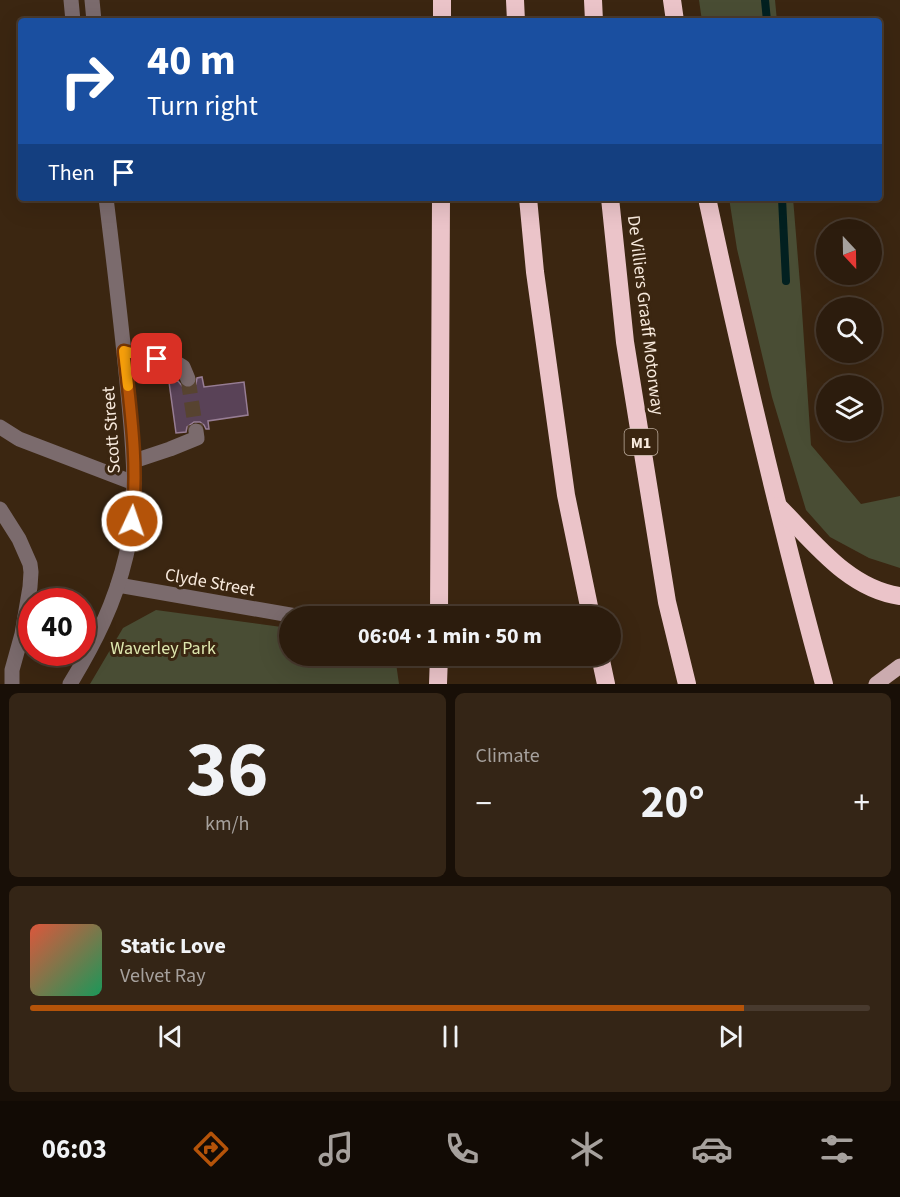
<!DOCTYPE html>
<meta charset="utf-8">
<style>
:root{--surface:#2c1c0d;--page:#342516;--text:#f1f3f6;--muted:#a6a19d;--line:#483a2e;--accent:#b45309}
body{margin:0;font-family:"Source Sans 3",sans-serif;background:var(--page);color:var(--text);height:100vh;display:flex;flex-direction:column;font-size:22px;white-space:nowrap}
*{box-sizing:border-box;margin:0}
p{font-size:20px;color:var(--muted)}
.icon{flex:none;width:33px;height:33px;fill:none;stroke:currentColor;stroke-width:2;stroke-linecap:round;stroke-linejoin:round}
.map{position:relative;height:684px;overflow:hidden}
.sheet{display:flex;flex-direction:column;gap:9px;padding:9px;background:#180f07;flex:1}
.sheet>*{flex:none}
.banner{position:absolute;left:18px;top:18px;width:864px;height:183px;border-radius:6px;box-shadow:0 6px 24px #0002,0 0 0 2px var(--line);background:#1a4fa0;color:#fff;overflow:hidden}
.needle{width:39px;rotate:158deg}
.fabs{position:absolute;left:816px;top:219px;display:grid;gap:12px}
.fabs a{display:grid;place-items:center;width:66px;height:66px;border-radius:50%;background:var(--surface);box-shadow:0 6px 24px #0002,0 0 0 2px var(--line);font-size:30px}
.speed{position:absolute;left:18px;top:588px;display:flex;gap:12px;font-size:30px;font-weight:700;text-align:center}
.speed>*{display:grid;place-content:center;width:78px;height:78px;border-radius:50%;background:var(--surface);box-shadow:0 6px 24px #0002,0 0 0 2px var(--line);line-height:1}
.speed .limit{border:9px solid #d22;background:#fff;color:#111}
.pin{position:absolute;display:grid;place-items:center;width:51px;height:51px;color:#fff;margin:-26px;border-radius:12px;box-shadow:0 3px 9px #0006}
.me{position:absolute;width:66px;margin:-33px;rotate:3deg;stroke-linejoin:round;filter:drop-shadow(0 0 4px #0008)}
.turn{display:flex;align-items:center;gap:21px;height:126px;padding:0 30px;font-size:27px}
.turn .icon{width:78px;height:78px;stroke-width:2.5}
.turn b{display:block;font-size:42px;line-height:51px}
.then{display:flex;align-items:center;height:57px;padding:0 30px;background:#0003;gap:12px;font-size:22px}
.big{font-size:45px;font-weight:700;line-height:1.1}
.sheet .widget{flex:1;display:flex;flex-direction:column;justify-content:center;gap:9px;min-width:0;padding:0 21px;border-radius:9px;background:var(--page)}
.sheet .dial{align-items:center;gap:0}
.dial b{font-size:78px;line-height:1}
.song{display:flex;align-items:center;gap:18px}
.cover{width:72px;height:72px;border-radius:9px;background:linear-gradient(135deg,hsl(10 70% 55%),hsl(150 70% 35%))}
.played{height:6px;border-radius:3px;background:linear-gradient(90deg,var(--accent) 85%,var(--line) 85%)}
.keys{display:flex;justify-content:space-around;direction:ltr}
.heat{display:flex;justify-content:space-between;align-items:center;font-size:33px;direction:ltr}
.sheet .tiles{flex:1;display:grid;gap:9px;grid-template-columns:1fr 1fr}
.widget:last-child{grid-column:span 2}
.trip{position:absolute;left:279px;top:606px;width:342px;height:60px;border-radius:30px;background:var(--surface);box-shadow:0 6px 24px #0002,0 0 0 2px var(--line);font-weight:700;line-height:60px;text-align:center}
.menu{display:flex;height:96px;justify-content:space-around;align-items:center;background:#120b05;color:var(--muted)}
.menu .icon{width:42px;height:42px}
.menu .current{color:var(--accent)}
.menu b{font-size:27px;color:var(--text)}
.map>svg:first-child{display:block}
.green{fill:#494d34}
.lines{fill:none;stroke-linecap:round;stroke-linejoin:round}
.stream{stroke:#022020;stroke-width:8}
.building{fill:#594257;stroke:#977d94;stroke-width:1.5}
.minor-tunnel{stroke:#574330;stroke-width:15;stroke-dasharray:15 8;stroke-linecap:butt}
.minor{stroke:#7b6b6d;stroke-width:15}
.major{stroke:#cbabaf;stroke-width:15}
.highway{stroke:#ebc4c9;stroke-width:18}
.route-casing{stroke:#753606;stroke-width:15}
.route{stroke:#b45309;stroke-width:10}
.slow{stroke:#f59e0b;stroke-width:10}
.labels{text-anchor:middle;stroke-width:6;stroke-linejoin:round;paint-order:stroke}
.shield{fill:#3b2611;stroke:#bfafa0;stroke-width:1.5}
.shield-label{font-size:16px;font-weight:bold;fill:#f8eadd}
.street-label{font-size:18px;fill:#f8eadd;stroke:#3b2611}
.park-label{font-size:18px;fill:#dfe8af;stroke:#3b2611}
</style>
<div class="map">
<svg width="900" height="684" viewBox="0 0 900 684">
<rect width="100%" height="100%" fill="#3b2611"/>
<!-- green -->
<g class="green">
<polygon points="699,0 775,0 777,21 702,21"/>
<polygon points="729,198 793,198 801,296 811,445 861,504 900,496 900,568 869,558 830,537 806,510 772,397 737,249"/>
<polygon points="156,610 289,628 290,656 395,656 399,684 90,684 123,628"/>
</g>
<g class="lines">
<!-- stream -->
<g class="stream">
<polyline points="765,0 767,21"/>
<polyline points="782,198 786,281"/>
</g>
</g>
<!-- building -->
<polygon class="building" points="202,377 204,387 244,382 248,415 208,421 209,429 206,429 204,425 200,422 194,422 187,427 186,432 176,433 169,382 178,381 183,387 191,388 196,384 197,378"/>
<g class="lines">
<!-- minor-tunnel -->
<polyline class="minor-tunnel" points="188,379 196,431"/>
<!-- minor -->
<g class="minor">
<polyline points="71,0 73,21"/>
<polyline points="92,0 94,21"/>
<polyline points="124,351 178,364 183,367 188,379"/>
<polyline points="0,427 19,439 134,483"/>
<polyline points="134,461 170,449 197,438 196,431"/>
<polyline points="0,509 19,539 30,564 31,572 30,587 22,634 12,670 12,684"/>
<polyline points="118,585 296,616"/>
<path d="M 70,684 C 95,643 115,603 126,556 C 139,502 133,447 128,393 C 122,328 114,263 106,198"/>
</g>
<!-- major -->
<polyline class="major" points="876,684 900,666"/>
<!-- highway -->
<g class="highway">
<polyline points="515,0 516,21"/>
<polyline points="593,0 594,21"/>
<polyline points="672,0 675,21"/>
<polyline points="442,21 442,0"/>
<polyline points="528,198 535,272 566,495 591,616"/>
<polyline points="610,198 625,342 667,602 687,684"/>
<path d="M 707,198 C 742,361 780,523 824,684"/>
<path d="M 778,506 C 813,541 848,589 900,596"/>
<polyline points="439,616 441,198"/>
<polyline points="600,656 606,684"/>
<polyline points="438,684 439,656"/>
</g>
</g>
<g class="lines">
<defs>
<path id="route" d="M 132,521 C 139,465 130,407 124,351 L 157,359"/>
</defs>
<!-- route casing -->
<use href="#route" class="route-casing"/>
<!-- route -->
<use href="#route" class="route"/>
<!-- slow -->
<polyline class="slow" points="128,386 124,351 131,353"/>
</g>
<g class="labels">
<!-- shield labels -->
<rect class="shield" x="624.5" y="429" width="33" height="26" rx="4.5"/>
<g class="shield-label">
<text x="641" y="448">M1</text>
</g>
<!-- street labels -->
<g class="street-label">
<text transform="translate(646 315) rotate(83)" y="6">De Villiers Graaff Motorway</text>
<text transform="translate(111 430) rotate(-94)" y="6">Scott Street</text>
<text transform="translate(210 582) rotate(10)" y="6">Clyde Street</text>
</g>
<!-- park labels -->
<g class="park-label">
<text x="163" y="654">Waverley Park</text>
</g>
</g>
</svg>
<div class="fabs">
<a><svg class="needle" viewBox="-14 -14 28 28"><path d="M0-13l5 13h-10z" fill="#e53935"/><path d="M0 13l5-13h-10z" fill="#a6a19d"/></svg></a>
<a><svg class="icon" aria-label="search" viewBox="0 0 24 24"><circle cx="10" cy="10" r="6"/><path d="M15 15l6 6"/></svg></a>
<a><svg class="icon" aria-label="layers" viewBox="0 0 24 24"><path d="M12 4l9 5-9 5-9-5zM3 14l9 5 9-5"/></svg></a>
</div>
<div class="speed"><div class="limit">40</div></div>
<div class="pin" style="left:157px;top:359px;background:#d93025"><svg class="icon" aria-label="arrive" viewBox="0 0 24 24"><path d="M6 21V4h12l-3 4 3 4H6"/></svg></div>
<svg class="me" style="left:132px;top:521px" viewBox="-20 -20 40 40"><circle r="17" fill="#b45309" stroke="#fff" stroke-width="3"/><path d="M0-11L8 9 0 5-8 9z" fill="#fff"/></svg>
<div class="trip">06:04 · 1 min · 50 m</div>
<div class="banner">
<div class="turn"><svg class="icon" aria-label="right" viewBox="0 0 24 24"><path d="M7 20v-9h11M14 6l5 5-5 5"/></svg><div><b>40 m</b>Turn right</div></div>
<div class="then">Then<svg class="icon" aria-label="arrive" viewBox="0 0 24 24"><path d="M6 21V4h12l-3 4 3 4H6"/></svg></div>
</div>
</div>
<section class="sheet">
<div class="tiles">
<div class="widget dial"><b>36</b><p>km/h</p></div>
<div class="widget"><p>Climate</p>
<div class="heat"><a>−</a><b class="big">20°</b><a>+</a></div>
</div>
<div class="widget">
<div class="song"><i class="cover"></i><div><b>Static Love</b><p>Velvet Ray</p></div></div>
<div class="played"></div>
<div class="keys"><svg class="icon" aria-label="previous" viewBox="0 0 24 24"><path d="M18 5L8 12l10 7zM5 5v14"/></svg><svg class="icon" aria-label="pause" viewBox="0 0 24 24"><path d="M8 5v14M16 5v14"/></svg><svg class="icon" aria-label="next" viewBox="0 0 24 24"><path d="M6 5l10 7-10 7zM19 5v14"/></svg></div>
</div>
</div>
</section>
<nav class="menu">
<b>06:03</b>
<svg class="icon current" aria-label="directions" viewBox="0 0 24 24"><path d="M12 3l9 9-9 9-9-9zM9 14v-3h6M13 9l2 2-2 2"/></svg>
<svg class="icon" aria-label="music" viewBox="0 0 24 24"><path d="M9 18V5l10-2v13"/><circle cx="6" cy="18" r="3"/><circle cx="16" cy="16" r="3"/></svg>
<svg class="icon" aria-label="phone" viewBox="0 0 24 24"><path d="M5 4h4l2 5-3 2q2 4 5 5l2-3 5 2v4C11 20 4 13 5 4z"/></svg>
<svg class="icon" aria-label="climate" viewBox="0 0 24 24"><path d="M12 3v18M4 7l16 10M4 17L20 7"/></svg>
<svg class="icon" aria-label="car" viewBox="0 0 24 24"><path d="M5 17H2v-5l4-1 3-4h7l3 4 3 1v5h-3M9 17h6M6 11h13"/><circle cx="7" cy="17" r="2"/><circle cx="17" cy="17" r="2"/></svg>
<svg class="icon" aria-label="filters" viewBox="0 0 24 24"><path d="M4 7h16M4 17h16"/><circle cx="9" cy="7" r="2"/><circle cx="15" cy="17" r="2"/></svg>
</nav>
